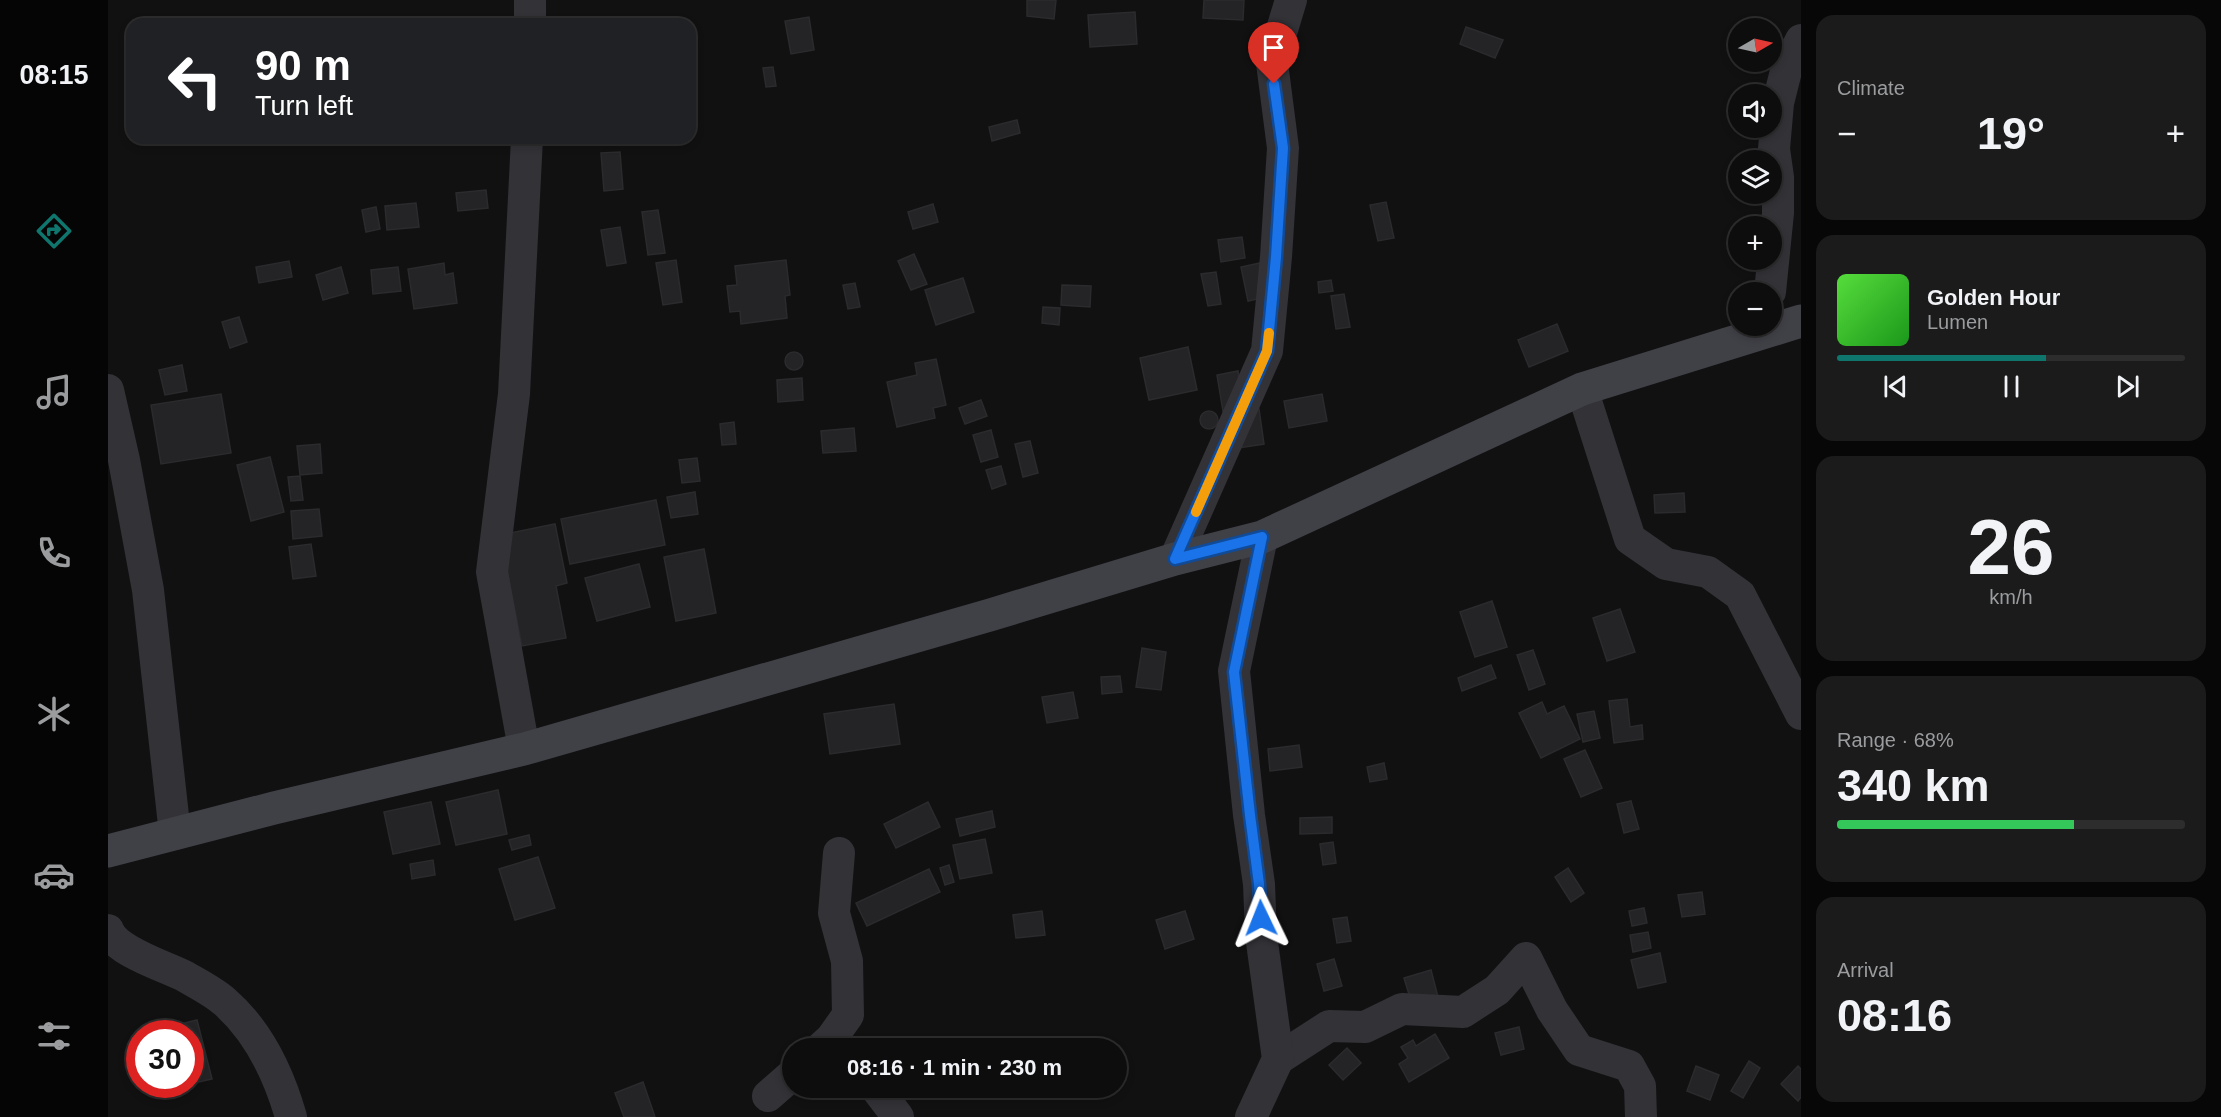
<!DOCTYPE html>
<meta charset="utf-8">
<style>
:root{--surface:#0d0d0e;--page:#1b1b1c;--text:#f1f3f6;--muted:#9a9c9e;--line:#2d2d2e;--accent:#0f766e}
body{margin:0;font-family:Helvetica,sans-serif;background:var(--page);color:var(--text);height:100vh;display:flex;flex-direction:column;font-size:22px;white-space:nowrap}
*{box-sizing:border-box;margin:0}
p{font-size:20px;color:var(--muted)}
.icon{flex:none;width:33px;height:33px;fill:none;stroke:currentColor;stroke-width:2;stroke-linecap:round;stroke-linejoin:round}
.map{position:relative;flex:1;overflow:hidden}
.panel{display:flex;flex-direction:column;gap:15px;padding:15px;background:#070708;width:420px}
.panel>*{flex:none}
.banner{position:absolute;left:18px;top:18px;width:570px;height:126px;border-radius:18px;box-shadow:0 3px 9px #0003,0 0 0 2px var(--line);background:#202124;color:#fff;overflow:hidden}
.needle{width:39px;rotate:81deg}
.buttons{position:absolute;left:1620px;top:18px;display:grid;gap:12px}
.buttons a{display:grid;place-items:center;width:54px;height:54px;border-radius:50%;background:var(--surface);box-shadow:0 3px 9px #0003,0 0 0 2px var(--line);font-size:30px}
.speed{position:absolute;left:18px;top:1020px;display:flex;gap:12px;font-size:30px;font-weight:700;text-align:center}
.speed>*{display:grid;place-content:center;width:78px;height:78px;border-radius:50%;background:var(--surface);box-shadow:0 3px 9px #0003,0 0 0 2px var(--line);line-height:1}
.speed .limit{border:9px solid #d22;background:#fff;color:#111}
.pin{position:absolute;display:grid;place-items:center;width:51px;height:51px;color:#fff;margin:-62px -26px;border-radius:50% 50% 50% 0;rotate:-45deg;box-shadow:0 0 6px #0007}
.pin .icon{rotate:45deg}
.me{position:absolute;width:66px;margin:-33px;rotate:358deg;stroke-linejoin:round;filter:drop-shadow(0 0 4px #0008)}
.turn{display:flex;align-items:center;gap:21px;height:126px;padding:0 30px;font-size:27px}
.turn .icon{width:78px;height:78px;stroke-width:2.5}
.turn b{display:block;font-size:42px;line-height:51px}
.big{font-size:45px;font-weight:700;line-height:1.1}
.panel .tile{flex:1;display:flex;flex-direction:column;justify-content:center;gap:9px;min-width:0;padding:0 21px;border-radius:18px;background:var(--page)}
.panel .dial{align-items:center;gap:0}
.dial b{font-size:78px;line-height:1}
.song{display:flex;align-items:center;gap:18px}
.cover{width:72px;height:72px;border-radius:9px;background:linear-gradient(135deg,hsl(110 70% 55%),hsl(120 70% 35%))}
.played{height:6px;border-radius:3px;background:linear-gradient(90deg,var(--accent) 60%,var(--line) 60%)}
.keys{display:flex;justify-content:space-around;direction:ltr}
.heat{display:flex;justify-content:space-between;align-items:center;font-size:33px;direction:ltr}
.charge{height:9px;border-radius:4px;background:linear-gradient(90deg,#34c759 68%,var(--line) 0)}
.trip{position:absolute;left:674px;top:1038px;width:345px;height:60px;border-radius:30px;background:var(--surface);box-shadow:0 3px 9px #0003,0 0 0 2px var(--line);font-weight:700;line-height:60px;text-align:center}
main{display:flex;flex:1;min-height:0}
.tab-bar{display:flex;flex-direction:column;width:108px;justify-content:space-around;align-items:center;background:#050506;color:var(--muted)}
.tab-bar .icon{width:42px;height:42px}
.tab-bar .on{color:var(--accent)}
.tab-bar b{font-size:27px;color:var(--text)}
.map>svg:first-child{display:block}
.building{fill:#242426;stroke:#2b2b2e;stroke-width:1.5}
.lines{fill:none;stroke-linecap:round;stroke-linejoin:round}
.minor{stroke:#323237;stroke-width:32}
.secondary{stroke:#404147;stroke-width:33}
.route-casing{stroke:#114b97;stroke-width:15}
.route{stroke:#1a73e8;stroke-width:10}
.slow{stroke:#f59e0b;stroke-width:10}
</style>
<main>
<nav class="tab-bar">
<b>08:15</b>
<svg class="icon on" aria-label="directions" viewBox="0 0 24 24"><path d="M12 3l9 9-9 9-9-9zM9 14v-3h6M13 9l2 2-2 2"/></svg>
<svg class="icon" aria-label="music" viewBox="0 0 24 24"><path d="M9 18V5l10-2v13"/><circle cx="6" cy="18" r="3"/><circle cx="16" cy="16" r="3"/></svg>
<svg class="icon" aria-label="phone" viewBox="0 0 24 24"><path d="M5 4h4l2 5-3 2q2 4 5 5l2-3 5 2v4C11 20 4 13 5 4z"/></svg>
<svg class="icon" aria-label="climate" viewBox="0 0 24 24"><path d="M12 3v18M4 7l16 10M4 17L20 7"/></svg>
<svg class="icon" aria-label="car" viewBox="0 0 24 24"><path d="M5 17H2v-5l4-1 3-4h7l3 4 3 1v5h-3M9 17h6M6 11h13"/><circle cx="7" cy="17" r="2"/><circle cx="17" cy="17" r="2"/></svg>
<svg class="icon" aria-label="filters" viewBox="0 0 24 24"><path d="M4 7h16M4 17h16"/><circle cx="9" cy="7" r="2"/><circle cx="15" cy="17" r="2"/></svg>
</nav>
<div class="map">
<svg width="1693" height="1117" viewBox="0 0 1693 1117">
<rect width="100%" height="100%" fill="#111112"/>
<!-- building -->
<g class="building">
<polygon points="919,0 948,0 946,19 919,16"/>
<polygon points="1096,0 1136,0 1135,20 1095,18"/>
<polygon points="1027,12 1029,44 982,47 980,15"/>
<polygon points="701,17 706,50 683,54 677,21"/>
<polygon points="1358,27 1395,40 1387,58 1352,44"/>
<polygon points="1664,37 1679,40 1676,68 1650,62 1664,62"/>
<polygon points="665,67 668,86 658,87 655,68"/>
<polygon points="909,120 912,133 884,141 881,127"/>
<polygon points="512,152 515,189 496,191 493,153"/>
<polygon points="378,190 380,208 350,211 348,193"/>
<polygon points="1278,202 1286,238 1270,241 1262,205"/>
<polygon points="308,203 311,227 279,230 277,206"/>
<polygon points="825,204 830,222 805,229 800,212"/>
<polygon points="268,207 272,229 258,232 254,210"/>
<polygon points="550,210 557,253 540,255 534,212"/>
<polygon points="512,227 518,263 499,266 493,230"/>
<polygon points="1134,237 1137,258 1113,262 1110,240"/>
<polygon points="806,254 819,284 803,290 790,261"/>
<polygon points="568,260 574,302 555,305 548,263"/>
<polygon points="678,260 682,295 677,296 679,318 633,324 632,311 622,312 619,286 629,285 627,266"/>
<polygon points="181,261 184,277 151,283 148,267"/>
<polygon points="336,263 337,275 345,273 349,303 306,309 300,269"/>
<polygon points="1152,263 1158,297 1140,301 1133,267"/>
<polygon points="233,267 240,293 215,300 208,275"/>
<polygon points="290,267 293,291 265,294 263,270"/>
<polygon points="1108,272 1113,304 1100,306 1093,274"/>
<polygon points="855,278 866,312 828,325 817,290"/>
<polygon points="1223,280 1225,291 1211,293 1210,282"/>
<polygon points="747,283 752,307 740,309 735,285"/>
<polygon points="954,285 983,286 982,307 953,305"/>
<polygon points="1236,294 1242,327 1228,329 1223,296"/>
<polygon points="935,307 952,308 951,325 934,323"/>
<polygon points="131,317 139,342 122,348 114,322"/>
<polygon points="1449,324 1460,351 1421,367 1410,340"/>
<polygon points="1080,347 1089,390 1041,400 1032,358"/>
<circle cx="686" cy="361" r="9"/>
<polygon points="828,359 838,405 825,408 827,418 789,427 779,382 809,375 807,363"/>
<polygon points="74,365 79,391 57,395 51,370"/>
<polygon points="1130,371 1136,407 1115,411 1109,375"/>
<polygon points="694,378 695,400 670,402 669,380"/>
<polygon points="113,394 123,453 53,464 43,405"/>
<polygon points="1214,394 1219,421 1181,428 1176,401"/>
<polygon points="873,400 879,416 857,424 851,408"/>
<polygon points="1151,409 1156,444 1124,449 1119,414"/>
<circle cx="1101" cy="420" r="9"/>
<polygon points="626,422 628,444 614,445 612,424"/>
<polygon points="746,428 748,451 715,453 713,431"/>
<polygon points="883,430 890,457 873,462 865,435"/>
<polygon points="922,441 930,473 915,477 907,444"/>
<polygon points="212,444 214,473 192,475 189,446"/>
<polygon points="162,457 176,512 143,521 129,465"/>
<polygon points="589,458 592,481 574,483 571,460"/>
<polygon points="893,466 898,484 884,489 878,470"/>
<polygon points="192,476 195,500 183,501 180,477"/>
<polygon points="587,492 590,514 563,518 559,497"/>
<polygon points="1576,493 1577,512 1547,513 1546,495"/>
<polygon points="548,500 557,545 462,564 453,519"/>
<polygon points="211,509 214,536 185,539 183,511"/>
<polygon points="447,524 459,583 448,586 458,638 414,646 392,535"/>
<polygon points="203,544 208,576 185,579 181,547"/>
<polygon points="596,549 608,613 568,621 556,557"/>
<polygon points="531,564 542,607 489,621 477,578"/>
<polygon points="1384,601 1399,647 1367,657 1352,612"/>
<polygon points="1512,609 1527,652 1499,661 1485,618"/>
<polygon points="1034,648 1058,652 1053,690 1028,687"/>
<polygon points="1425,650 1437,684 1421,690 1409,655"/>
<polygon points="1383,665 1388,678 1354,691 1350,678"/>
<polygon points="1012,676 1014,692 994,694 993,677"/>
<polygon points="965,692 970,718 939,723 934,697"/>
<polygon points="1519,699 1522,727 1534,725 1535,739 1506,743 1501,701"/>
<polygon points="1434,702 1439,714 1456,706 1472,739 1433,758 1411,713"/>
<polygon points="786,704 792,744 722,754 716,714"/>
<polygon points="1486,711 1492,738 1475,742 1469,714"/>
<polygon points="1191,745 1194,767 1162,771 1160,749"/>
<polygon points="1477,750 1494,788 1473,797 1456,759"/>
<polygon points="1276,763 1279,779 1262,782 1259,767"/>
<polygon points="390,790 399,834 348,845 338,802"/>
<polygon points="1523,801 1531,829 1516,833 1509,804"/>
<polygon points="323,802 332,844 285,854 276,812"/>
<polygon points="820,802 832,827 788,848 776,824"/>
<polygon points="884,811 887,827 852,836 848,819"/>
<polygon points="1224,817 1224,833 1192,834 1192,818"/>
<polygon points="421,835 423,845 404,850 401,840"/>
<polygon points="877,839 884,873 852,879 845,845"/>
<polygon points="1225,842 1228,863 1215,865 1212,844"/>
<polygon points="430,857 447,908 407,920 391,869"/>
<polygon points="325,860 327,875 304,879 302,864"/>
<polygon points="841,865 846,882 837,885 832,868"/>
<polygon points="1460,868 1476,893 1463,902 1447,877"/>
<polygon points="821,869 832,892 759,926 748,903"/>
<polygon points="1594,892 1597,914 1574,917 1570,895"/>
<polygon points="1536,908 1539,923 1524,926 1521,911"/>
<polygon points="934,911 937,935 908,938 905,915"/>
<polygon points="1077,911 1086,939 1057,949 1048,920"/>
<polygon points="1239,917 1243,941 1229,943 1225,919"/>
<polygon points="1540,932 1543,948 1525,952 1522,935"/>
<polygon points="1552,953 1558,982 1530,988 1523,960"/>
<polygon points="1226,959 1234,986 1216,991 1209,964"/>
<polygon points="1323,970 1330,997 1304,1004 1296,978"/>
<polygon points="89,1020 104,1079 82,1084 82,1034 46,1034 45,1031"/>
<polygon points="1411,1027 1416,1049 1393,1055 1387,1033"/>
<polygon points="1327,1034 1341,1058 1301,1082 1291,1064 1300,1058 1293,1047 1305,1040 1308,1046"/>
<polygon points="1239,1048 1253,1063 1235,1080 1221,1065"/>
<polygon points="1641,1061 1652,1068 1635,1098 1623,1091"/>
<polygon points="1588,1066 1611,1075 1602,1100 1579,1091"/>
<polygon points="1690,1066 1693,1069 1693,1097 1690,1101 1673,1084"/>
<polygon points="535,1082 547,1117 516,1117 507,1093"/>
<polygon points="59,1084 82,1084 60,1090"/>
</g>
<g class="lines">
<!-- minor -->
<g class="minor">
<polyline points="422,24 422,0"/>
<polyline points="1662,292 1670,213 1670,177 1666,149 1670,103 1678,71 1693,40"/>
<polyline points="1474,389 1522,539 1558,564 1600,572 1632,595 1693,714"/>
<polyline points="0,390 16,460 40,590 67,834"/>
<polyline points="1067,559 1159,351 1168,257 1175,148 1164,63 1183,0"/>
<polyline points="416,749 384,572 406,394 419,138"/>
<path d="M 0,930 C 8,952 57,966 78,977 C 90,984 106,992 117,1002 C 150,1031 171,1075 183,1117"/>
<polyline points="713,1048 723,1039 740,1015 739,961 726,913 731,853"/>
<polyline points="1170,1059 1221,1026 1257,1027 1294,1009 1355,1012 1389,990 1418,958 1444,1010 1471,1050 1521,1066 1532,1086 1533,1117"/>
<polyline points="768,1088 790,1117"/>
<polyline points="660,1096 684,1075"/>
<polyline points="1143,1117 1170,1059 1153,935 1151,884 1141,815 1126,671 1154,537"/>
</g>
<!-- secondary -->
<polyline class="secondary" points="0,851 166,808 416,749 882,615 1067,559 1154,537 1474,389 1693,321"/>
</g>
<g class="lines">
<defs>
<polyline id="route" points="1153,918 1151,884 1142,815 1126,672 1154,537 1067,559 1159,351 1168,257 1175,148 1166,84"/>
</defs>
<!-- route casing -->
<use href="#route" class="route-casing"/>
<!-- route -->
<use href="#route" class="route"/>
<!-- slow -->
<polyline class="slow" points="1088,512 1159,351 1161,333"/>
</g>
</svg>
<div class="buttons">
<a><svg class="needle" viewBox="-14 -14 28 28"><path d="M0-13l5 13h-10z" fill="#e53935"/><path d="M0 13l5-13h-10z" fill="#9a9c9e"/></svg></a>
<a><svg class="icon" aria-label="sound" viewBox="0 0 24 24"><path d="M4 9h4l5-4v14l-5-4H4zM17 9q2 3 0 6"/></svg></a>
<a><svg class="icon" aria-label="layers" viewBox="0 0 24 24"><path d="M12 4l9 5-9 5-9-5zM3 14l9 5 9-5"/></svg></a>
<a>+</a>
<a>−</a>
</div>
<div class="speed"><div class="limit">30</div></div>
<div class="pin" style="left:1166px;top:84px;background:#d93025"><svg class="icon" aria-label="arrive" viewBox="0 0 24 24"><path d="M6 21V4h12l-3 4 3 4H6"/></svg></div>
<svg class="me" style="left:1153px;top:918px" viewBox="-20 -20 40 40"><path d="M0-17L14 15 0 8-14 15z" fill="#1a73e8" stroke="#fff" stroke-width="4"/></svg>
<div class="trip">08:16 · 1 min · 230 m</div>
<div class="banner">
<div class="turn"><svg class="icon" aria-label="left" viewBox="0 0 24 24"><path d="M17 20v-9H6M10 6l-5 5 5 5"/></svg><div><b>90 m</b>Turn left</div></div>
</div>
</div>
<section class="panel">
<div class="tile"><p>Climate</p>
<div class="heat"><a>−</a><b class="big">19°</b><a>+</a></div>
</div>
<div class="tile">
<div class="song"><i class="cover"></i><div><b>Golden Hour</b><p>Lumen</p></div></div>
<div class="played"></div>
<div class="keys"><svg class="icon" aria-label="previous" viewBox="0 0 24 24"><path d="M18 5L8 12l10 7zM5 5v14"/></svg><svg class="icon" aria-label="pause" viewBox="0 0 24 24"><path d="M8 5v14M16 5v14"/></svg><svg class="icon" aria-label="next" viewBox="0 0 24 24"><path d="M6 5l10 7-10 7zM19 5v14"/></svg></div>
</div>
<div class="tile dial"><b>26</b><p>km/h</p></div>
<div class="tile"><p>Range · 68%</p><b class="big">340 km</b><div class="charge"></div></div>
<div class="tile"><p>Arrival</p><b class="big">08:16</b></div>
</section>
</main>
